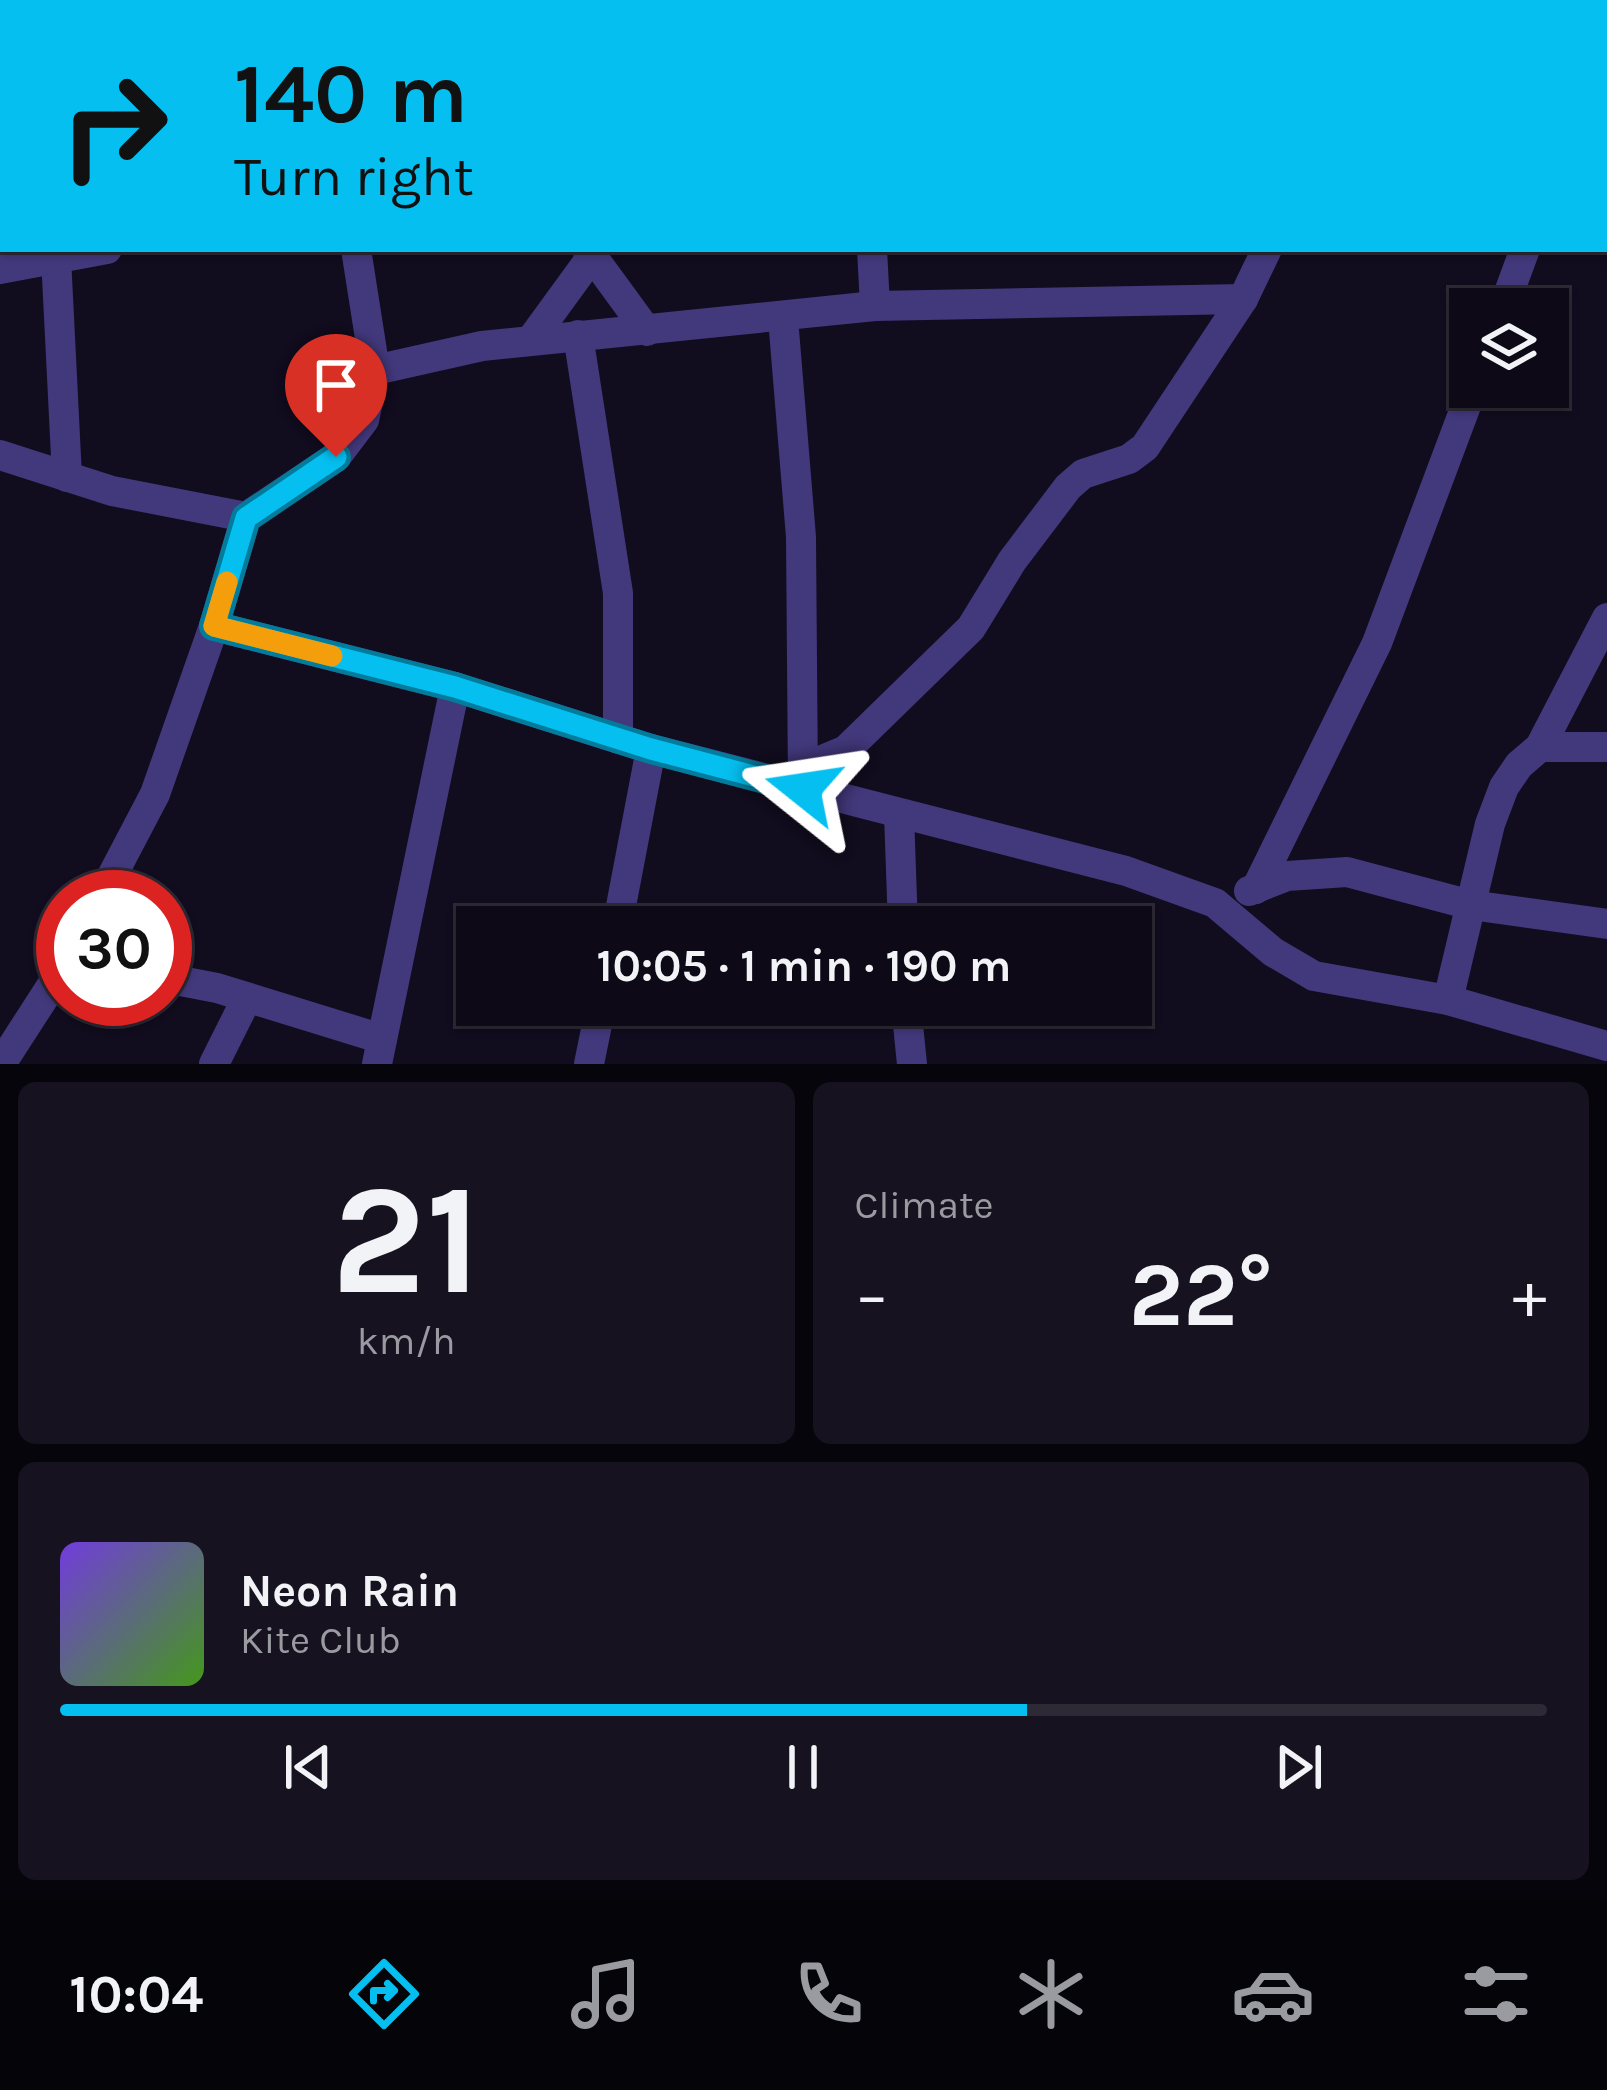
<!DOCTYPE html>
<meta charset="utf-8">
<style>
:root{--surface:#0d0916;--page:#16121f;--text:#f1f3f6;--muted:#9a9aa1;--line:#2d2a35;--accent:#05bff0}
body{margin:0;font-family:Karla,sans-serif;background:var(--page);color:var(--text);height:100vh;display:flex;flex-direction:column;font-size:45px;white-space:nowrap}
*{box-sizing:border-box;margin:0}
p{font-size:39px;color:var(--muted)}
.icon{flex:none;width:66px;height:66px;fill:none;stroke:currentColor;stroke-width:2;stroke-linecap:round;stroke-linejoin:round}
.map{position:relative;height:1064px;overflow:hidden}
.panel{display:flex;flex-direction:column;gap:18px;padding:18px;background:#07050c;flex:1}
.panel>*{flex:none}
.hud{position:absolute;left:0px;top:0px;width:1608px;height:252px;box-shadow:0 3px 9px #0004,0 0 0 3px var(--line);background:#05bff0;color:#111;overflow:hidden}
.buttons{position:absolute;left:1449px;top:288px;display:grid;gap:24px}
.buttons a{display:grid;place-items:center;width:120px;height:120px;border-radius:0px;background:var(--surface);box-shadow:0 3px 9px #0004,0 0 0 3px var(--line);font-size:60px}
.speed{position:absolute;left:36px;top:870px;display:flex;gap:24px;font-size:60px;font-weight:700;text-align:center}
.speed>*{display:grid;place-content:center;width:156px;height:156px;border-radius:50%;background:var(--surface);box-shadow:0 3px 9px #0004,0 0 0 3px var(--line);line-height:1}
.speed .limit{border:18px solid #d22;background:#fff;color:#111}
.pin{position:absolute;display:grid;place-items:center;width:102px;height:102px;color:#fff;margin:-123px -51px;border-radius:50% 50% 50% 0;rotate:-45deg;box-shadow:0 0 12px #0007}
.pin .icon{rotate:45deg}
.me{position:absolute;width:132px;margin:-66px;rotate:285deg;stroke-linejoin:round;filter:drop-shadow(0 0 9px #0008)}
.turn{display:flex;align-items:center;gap:42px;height:252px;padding:0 36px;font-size:54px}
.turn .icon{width:156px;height:156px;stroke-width:2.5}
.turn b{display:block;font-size:84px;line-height:102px}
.big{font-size:90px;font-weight:700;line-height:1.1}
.panel .card{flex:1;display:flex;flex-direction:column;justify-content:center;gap:18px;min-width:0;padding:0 42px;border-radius:18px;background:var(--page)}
.panel .dial{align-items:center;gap:0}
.dial b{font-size:156px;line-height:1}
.song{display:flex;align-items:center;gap:36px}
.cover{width:144px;height:144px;border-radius:18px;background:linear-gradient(135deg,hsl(260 70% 55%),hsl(100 70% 35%))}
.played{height:12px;border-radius:6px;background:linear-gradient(90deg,var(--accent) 65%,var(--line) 65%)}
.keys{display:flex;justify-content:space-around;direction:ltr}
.heat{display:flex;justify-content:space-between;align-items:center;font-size:66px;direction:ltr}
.panel .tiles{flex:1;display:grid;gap:18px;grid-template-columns:1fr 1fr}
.card:last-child{grid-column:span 2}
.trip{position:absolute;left:456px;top:906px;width:696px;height:120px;border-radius:0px;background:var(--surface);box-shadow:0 3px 9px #0004,0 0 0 3px var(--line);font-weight:700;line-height:120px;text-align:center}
.tabs{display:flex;height:192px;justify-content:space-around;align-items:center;background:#050409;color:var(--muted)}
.tabs .icon{width:84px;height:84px}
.tabs .selected{color:var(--accent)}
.tabs b{font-size:54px;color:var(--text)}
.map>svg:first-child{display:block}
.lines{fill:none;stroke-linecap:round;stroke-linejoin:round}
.minor{stroke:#42387c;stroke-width:30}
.route-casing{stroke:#037c9c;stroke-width:30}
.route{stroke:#05bff0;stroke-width:21}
.slow{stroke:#f59e0b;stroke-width:21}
</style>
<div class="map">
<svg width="1607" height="1064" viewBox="0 0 1607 1064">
<rect width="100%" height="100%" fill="#110c1e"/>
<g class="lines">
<!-- minor -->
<g class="minor">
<polyline points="51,0 53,3"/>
<polyline points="398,3 399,0"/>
<polyline points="865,3 876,0"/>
<polyline points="1605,223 1607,223"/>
<polyline points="587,249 647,331"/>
<polyline points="872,249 875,306"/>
<polyline points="56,257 67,477"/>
<polyline points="0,269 107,249"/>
<polyline points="1503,309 1525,249"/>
<polyline points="783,318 801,537 803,785"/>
<polyline points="578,335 618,593 618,739"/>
<polyline points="531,340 593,255"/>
<polyline points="375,370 482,346 875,306 1243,299"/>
<polyline points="0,455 112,491 246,517"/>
<polyline points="214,626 455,687 651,749 1126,871 1215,903 1273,952 1314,976 1448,1000 1607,1046"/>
<polyline points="1540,747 1607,747"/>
<polyline points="803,768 846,750 971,628 1012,561 1068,487 1083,474 1129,459 1145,447 1243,299 1267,249"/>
<polyline points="899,814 903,927"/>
<polyline points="1256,889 1377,643 1473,387"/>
<polyline points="1249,891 1287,876 1347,872 1471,905 1607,924"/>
<polyline points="101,897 155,794 214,626 246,517 336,457 364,420 375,370 356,249"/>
<polyline points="617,927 651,749"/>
<polyline points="165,978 217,988 382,1039"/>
<polyline points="1448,1000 1490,824 1504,787 1519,765 1540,747 1607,618"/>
<polyline points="906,1005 912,1064"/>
<polyline points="1,1064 63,968"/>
<polyline points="214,1064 247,998"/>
<polyline points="377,1064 455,687"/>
<polyline points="589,1064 601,1005"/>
</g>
</g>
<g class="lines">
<defs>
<polyline id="route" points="336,457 246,518 214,626 455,687 651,749 803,789"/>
</defs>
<!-- route casing -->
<use href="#route" class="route-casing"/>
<!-- route -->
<use href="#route" class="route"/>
<!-- slow -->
<polyline class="slow" points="227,582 214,626 332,656"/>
</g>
</svg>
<div class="buttons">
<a><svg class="icon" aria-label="layers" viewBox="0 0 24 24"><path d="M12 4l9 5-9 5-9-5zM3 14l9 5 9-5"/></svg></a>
</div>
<div class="speed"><div class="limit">30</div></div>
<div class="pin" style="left:336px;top:457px;background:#d93025"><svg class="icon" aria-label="arrive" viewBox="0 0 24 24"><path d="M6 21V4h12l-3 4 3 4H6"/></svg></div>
<svg class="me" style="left:803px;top:789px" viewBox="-20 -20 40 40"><path d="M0-17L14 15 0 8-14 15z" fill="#05bff0" stroke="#fff" stroke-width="4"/></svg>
<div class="trip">10:05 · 1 min · 190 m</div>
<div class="hud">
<div class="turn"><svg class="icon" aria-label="right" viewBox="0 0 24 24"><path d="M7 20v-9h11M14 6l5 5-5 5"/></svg><div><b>140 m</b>Turn right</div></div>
</div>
</div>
<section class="panel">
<div class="tiles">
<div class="card dial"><b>21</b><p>km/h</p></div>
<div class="card"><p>Climate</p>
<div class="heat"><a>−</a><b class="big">22°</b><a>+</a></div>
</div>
<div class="card">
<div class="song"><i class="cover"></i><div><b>Neon Rain</b><p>Kite Club</p></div></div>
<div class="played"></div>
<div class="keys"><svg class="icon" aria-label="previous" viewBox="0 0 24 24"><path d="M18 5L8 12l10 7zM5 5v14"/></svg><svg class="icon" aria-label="pause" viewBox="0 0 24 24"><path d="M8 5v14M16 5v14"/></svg><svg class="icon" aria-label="next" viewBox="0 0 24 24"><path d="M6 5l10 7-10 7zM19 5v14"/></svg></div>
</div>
</div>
</section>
<nav class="tabs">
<b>10:04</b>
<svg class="icon selected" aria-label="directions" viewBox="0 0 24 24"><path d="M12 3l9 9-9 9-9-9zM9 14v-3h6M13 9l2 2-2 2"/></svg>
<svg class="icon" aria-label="music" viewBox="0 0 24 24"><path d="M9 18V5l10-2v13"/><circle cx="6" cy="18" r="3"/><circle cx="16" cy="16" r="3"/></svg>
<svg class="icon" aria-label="phone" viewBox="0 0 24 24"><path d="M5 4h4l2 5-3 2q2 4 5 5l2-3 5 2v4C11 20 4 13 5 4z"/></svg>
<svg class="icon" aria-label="climate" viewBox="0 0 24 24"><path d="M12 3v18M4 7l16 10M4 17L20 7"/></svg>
<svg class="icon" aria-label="car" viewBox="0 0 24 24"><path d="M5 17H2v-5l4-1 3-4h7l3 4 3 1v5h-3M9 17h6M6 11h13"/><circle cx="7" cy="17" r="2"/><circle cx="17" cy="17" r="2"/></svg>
<svg class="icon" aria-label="filters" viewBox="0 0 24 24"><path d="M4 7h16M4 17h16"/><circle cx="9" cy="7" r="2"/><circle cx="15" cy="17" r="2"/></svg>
</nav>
